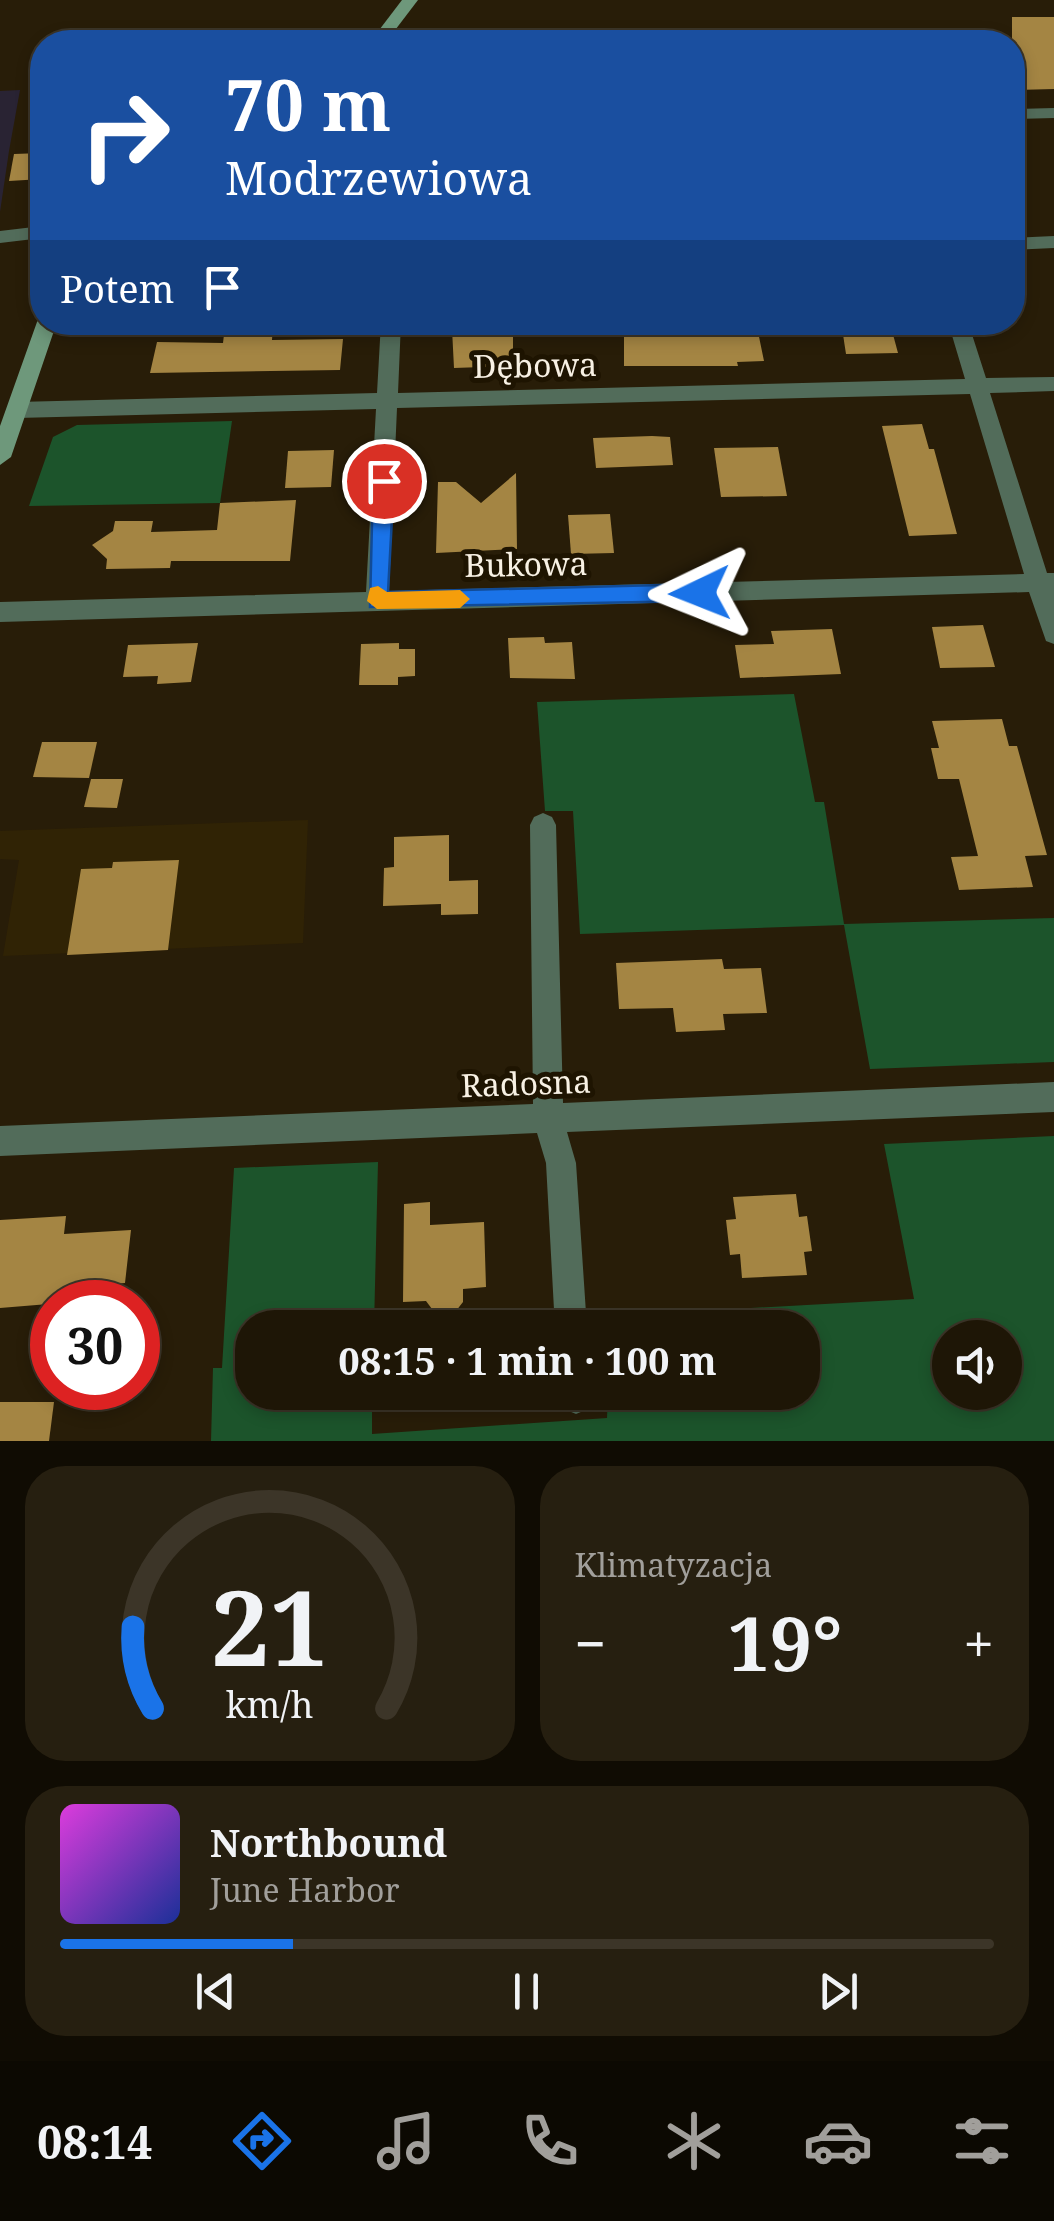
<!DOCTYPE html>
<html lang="pl">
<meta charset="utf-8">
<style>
:root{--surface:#1e1606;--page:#261f10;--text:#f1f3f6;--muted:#a19f9b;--line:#3c3528;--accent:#1a73e8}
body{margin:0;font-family:"Noto Serif",serif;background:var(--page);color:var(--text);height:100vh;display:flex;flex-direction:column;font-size:38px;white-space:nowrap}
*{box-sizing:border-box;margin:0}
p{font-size:32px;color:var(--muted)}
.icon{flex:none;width:55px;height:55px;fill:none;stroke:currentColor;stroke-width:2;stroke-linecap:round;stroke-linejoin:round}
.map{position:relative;height:1441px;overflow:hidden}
.panel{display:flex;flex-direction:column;gap:25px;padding:25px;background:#100c03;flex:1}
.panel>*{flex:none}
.banner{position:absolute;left:30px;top:30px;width:995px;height:305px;border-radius:40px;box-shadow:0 5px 15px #0003,0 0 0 2px var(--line);background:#1a4fa0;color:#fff;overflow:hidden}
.controls{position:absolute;left:932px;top:1320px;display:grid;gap:20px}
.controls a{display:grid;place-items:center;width:90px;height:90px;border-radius:50%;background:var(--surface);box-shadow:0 5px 15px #0003,0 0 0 2px var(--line);font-size:50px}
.speed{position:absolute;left:30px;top:1280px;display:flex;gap:20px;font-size:50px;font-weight:700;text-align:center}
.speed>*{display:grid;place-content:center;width:130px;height:130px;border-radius:50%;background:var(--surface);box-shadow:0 5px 15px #0003,0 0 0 2px var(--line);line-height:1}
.speed .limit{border:15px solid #d22;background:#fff;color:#111}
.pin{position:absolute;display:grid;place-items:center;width:85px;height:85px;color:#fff;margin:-42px;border:5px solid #fff;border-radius:50%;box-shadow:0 2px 10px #0007}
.me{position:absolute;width:110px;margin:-55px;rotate:268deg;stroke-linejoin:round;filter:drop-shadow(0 0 8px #0008)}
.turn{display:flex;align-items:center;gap:35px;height:210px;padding:0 30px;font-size:45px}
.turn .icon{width:130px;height:130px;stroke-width:2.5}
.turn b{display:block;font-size:70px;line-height:85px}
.then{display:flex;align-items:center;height:95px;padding:0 30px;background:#0003;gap:20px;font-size:38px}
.big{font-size:75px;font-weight:700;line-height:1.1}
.panel .tile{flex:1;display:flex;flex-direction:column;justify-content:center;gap:15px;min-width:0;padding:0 35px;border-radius:40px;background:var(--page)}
.panel .dial{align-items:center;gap:0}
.dial svg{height:260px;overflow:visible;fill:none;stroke:var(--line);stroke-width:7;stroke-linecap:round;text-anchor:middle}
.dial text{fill:var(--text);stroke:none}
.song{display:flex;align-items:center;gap:30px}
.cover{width:120px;height:120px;border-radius:15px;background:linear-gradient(135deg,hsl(300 70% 55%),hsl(230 70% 35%))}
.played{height:10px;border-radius:5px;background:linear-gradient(90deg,var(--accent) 25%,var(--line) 25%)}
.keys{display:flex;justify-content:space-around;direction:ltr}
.heat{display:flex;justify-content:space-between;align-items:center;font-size:55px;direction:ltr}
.panel .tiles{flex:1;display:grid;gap:25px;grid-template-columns:1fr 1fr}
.tile:last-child{grid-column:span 2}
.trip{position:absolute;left:235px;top:1310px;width:585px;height:100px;border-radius:40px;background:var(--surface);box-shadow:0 5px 15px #0003,0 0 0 2px var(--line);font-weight:700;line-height:100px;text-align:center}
.dock{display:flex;height:160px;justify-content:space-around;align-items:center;background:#0c0902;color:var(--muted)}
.dock .icon{width:70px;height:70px}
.dock .on{color:var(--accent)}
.dock b{font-size:45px;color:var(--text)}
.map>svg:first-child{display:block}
.commercial{fill:#292333}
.built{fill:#302305}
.green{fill:#1c542b;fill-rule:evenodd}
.building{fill:#a48543}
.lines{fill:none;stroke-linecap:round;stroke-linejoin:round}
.street{fill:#526c5a;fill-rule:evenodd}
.secondary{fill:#6e987b;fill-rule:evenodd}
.route{fill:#1a73e8;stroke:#114b97;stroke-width:2.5}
.slow{fill:#f59e0b}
.labels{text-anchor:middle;stroke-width:10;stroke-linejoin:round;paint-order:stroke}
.street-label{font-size:32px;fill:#f8f1e4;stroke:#1e1401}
</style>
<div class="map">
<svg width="1054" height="1441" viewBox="0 0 1054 1441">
<rect width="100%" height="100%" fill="#281d08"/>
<!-- commercial -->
<polygon class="commercial" points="20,90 9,151 0,212 0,91"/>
<!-- built -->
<polygon class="built" points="308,820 303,943 3,956 19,860 0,859 0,831"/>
<!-- green -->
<g class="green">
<polygon points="232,421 220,503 29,506 53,437 77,425"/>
<polygon points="794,694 815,802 824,802 844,924 1054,918 1054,1062 870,1069 844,925 580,934 573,811 545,811 537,702"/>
<path d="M 1054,1136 L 1054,1441 L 211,1441 L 213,1368 L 222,1368 L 234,1168 L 378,1162 L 374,1327 L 252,1328 L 252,1392 L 372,1393 L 372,1434 L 607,1418 L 608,1393 L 802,1392 L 802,1328 L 606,1327 L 606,1316 L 914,1299 L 884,1144 ZM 950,1338 L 1005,1338 L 1005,1392 L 950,1392 Z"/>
</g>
<!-- building -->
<g class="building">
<polygon points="1012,17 1054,17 1054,89 1012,90"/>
<polygon points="42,153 42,179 9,181 14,154"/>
<polygon points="273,324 272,340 343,339 340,370 150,373 157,342 223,343 225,326"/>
<polygon points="757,327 764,361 737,362 738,366 624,366 624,335 703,334"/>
<polygon points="891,327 898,353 846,354 842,328"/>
<polygon points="484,328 484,333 513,332 513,366 454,368 452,329"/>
<polygon points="922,424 929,449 934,449 957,534 909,536 882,426"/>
<polygon points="652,436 670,437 673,465 596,468 593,438"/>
<polygon points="778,447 787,496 721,497 714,448"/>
<polygon points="334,450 331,487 285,488 288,451"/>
<polygon points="516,473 517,549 436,553 438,482 456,482 481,503"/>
<polygon points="296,500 290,561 171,561 170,568 106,569 107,559 92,545 113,531 115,521 153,521 151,532 217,530 220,503"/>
<polygon points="610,514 614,553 571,554 568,515"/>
<polygon points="983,625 995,667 940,668 932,627"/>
<polygon points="832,629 841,674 740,678 735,645 774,644 771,631"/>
<polygon points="544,637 545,643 572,642 575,679 510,678 508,638"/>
<polygon points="198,643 191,682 157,684 158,676 123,677 128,645"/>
<polygon points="399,643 399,649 415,649 415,676 398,677 398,685 359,685 361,644"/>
<polygon points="1002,719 1009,746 1017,746 1047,855 1025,856 1033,887 959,890 951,857 978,856 959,779 938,779 931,748 939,748 932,721"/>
<polygon points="42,742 97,742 89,778 33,777"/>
<polygon points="91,779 123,779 117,808 84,807"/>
<polygon points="449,835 449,881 478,880 478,914 441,915 441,904 383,906 384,868 394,867 394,837"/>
<polygon points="179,860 168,950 67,955 81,869 112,868 113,862"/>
<polygon points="722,959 724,969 761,968 767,1013 723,1014 725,1030 676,1032 673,1008 619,1009 616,963"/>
<polygon points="796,1194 799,1217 807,1216 812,1251 804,1252 807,1275 742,1278 740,1254 730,1255 726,1220 736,1219 733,1197"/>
<polygon points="430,1202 430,1225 484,1222 486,1287 463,1289 463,1302 452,1316 438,1317 426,1301 403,1302 404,1204"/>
<polygon points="66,1216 64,1234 131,1230 125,1283 75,1287 73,1302 0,1308 0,1220"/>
<polygon points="0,1402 54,1402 49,1441 0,1441"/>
</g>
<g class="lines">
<!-- street -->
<g class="street">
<polygon points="1054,108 1054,118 1012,119 1012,109"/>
<polygon points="42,226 42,238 0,243 0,231"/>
<polygon points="1054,236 1054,248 1012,250 1012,238"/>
<path d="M 381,322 L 401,322 L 398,393 L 965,379 L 948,322 L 968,322 L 986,378 L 1054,377 L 1054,391 L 990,393 L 1047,573 L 1054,573 L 1054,644 L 1046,641 L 1029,592 L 0,622 L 0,602 L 366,592 L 376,409 L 17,418 L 6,410 L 17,402 L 377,393 ZM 970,394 L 1024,574 L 389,591 L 397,408 Z"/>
<polygon points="543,813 552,817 556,825 563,1103 1054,1082 1054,1112 567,1132 576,1163 587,1328 555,1328 546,1163 537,1133 0,1156 0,1126 533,1104 530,825 534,817"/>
<polygon points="558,1392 592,1392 588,1409 576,1414 564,1409"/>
</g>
<!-- secondary -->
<g class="secondary">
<polygon points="402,0 418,0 386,42 370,42"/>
<polygon points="42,316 42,322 57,322 11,457 0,465 0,426 37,322"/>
</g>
</g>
<!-- route -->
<polygon class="route" points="384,474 394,481 388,592 700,584 711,593 700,601 370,607 373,481"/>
<!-- slow -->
<polygon class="slow" points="378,586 387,592 460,590 470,599 460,608 377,609 367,601 370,588"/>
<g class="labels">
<!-- street labels -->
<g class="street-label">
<text transform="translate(535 366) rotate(-1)" y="11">Dębowa</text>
<text transform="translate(526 565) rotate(-1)" y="11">Bukowa</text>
<text transform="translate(526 1084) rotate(-2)" y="11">Radosna</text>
</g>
</g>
</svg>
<div class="controls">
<a><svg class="icon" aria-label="sound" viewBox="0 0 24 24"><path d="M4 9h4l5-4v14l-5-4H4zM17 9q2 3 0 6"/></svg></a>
</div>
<div class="speed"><div class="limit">30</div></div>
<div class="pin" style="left:384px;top:481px;background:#d93025"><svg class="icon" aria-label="arrive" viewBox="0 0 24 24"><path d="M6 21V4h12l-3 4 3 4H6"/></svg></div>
<svg class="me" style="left:700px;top:593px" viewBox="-20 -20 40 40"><path d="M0-17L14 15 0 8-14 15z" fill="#1a73e8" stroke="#fff" stroke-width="4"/></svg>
<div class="trip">08:15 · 1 min · 100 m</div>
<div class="banner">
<div class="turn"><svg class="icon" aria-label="right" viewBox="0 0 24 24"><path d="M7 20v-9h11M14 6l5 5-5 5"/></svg><div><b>70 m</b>Modrzewiowa</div></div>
<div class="then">Potem<svg class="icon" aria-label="arrive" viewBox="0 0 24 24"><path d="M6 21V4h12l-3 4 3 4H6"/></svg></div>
</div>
</div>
<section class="panel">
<div class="tiles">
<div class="tile dial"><svg viewBox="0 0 100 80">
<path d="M14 69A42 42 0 1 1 86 69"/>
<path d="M14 69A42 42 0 0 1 8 44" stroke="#1a73e8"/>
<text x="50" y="56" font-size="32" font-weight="700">21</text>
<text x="50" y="72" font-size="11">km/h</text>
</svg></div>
<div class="tile"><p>Klimatyzacja</p>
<div class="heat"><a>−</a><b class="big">19°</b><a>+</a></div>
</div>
<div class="tile">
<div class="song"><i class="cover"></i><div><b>Northbound</b><p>June Harbor</p></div></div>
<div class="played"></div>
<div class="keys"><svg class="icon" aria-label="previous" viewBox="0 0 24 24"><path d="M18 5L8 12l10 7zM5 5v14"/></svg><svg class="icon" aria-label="pause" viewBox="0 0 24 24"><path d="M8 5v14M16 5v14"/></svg><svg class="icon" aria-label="next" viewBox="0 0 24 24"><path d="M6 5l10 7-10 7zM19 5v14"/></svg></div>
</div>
</div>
</section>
<nav class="dock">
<b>08:14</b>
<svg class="icon on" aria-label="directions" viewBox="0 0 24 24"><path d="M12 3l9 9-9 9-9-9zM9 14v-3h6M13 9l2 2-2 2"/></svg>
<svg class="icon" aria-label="music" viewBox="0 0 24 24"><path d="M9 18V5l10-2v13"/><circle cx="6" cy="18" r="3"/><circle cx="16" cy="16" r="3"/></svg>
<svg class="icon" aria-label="phone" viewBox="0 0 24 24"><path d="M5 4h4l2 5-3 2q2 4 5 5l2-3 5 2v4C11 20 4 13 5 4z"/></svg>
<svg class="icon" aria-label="climate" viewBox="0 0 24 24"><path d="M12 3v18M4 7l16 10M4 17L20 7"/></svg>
<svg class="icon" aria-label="car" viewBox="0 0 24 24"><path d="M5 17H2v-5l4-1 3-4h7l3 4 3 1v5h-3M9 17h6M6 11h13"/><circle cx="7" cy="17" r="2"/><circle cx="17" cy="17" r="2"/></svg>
<svg class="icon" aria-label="filters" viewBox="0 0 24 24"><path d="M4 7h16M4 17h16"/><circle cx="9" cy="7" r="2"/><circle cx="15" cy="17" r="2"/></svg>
</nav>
